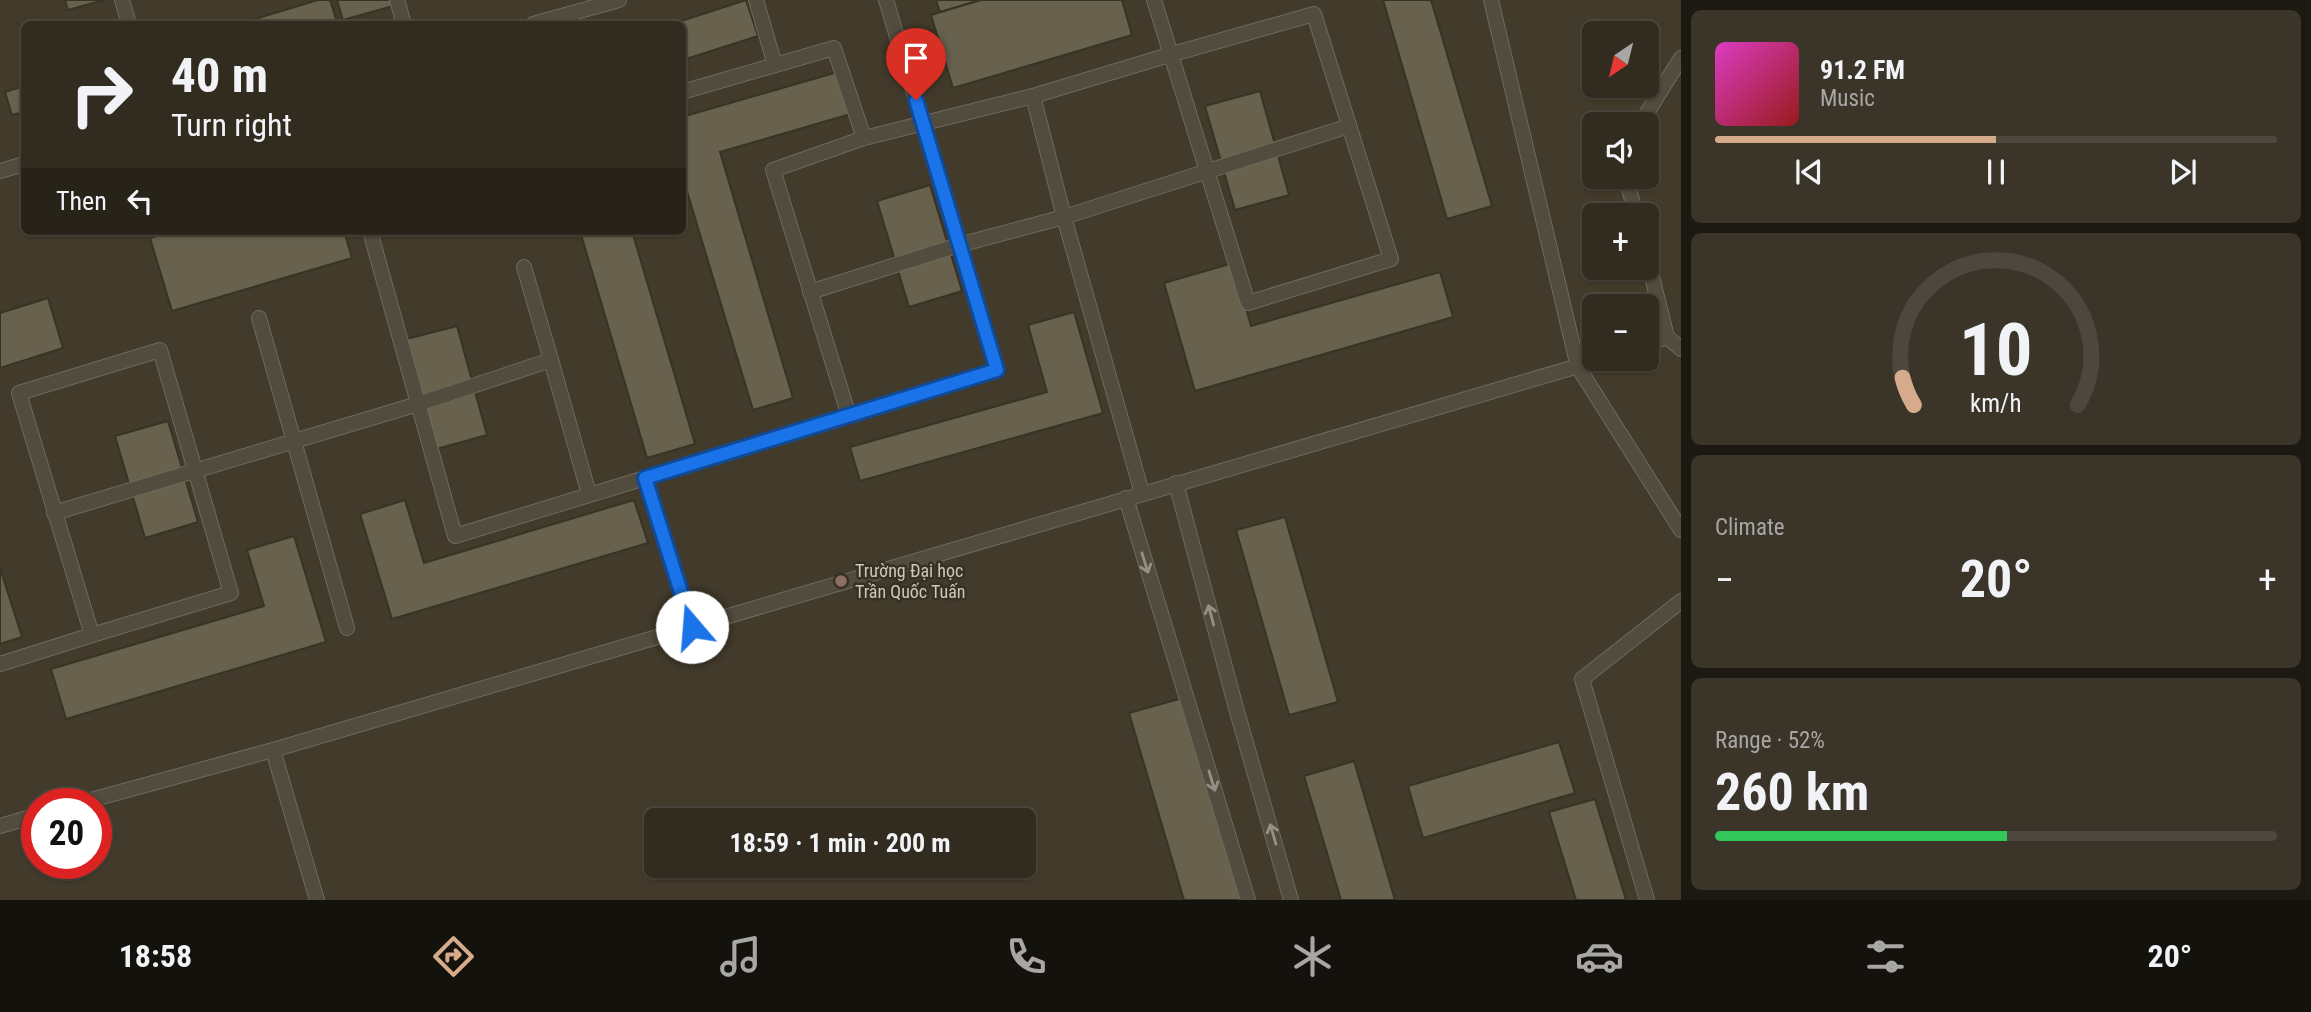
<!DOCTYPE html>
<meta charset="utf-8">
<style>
:root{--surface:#322c20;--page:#3a3429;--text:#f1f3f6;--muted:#a8a7a5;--line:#4d483e;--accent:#d6ab8b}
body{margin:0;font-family:"Roboto Condensed",sans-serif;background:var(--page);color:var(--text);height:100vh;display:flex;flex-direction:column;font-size:26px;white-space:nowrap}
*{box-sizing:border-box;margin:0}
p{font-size:23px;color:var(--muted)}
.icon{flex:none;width:38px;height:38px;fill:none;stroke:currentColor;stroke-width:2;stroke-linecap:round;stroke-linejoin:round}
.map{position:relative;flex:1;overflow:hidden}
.panel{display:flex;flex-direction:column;gap:10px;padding:10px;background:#1c1812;width:630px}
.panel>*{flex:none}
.banner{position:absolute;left:21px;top:21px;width:665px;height:214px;border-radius:10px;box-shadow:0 2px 5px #0004,0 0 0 2px var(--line);background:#322c20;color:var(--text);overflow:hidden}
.needle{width:46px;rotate:215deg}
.fabs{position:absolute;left:1582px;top:21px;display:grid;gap:14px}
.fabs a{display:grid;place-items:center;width:77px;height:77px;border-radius:10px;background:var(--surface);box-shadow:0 2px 5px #0004,0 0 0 2px var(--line);font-size:35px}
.speed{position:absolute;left:21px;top:788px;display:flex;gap:14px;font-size:35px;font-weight:700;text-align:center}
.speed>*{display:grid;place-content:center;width:91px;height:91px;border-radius:50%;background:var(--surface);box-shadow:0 2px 5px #0004,0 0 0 2px var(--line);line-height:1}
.speed .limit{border:10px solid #d22;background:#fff;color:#111}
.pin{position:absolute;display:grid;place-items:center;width:60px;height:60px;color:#fff;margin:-72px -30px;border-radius:50% 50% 50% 0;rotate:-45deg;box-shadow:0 0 7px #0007}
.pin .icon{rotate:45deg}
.me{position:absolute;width:77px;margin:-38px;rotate:342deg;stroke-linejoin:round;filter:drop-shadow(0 0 5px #0008)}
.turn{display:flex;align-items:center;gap:24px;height:147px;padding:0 35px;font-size:32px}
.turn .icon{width:91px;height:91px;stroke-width:2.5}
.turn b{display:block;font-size:49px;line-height:60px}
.then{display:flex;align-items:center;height:66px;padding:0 35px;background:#0003;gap:14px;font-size:26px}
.big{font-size:52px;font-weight:700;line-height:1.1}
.panel .card{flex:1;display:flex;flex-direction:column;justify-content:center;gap:10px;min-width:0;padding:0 24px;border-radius:10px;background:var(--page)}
.panel .dial{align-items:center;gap:0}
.dial svg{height:182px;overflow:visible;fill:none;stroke:var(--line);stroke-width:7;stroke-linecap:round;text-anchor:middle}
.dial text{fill:var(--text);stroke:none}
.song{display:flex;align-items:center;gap:21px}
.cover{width:84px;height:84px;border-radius:10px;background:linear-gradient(135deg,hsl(310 70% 55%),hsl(0 70% 35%))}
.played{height:7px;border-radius:4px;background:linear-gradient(90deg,var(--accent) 50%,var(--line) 50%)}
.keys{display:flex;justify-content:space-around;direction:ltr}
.heat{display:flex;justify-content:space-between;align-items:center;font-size:38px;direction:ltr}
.charge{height:10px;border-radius:5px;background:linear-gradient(90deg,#34c759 52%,var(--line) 0)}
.trip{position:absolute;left:644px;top:808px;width:392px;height:70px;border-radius:10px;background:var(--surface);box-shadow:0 2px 5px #0004,0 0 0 2px var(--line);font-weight:700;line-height:70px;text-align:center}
.tab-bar{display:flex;height:112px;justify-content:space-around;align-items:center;background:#14120d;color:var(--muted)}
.tab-bar .icon{width:49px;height:49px}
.tab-bar .selected{color:var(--accent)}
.tab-bar b{font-size:32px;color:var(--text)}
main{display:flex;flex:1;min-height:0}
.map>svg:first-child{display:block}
.building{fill:#67614e;stroke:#393325;stroke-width:2}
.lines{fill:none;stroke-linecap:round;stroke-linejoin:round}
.lane-casing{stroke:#6f6a5c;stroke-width:16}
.lane{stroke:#524c3e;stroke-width:14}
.oneway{stroke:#959083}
.route-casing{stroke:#114b97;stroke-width:18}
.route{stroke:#1a73e8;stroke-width:12}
.education-dot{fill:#8d6e63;stroke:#373123;stroke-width:2.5}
.labels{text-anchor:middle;stroke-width:5;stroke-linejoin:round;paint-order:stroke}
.poi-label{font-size:18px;fill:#cbc7bb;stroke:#373123;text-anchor:start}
</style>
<main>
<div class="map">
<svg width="1681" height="900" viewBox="0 0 1681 900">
<rect width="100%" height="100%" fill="#423a2a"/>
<!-- building -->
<g class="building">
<polygon points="65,0 104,0 68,10"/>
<polygon points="318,0 330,0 337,22 327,24 257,24 255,19"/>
<polygon points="337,0 392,0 393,6 343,20"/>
<polygon points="746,0 758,36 686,59 682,48 682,24 675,23"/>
<polygon points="936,0 981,0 940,12"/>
<polygon points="981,0 1122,0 1132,35 953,88 931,15"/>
<polygon points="1383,0 1431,0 1492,206 1447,219"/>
<polygon points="841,71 854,113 720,152 793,398 753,410 682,175 682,117"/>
<polygon points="24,86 24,112 12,115 5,92"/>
<polygon points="1260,91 1289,195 1235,210 1205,106"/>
<polygon points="930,185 962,291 909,307 877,201"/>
<polygon points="174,231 344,231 352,258 172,311 150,238"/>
<polygon points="580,231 632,231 695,444 647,458"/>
<polygon points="1233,263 1251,326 1440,272 1453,317 1195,391 1164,283"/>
<polygon points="48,298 63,348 0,368 0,313"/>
<polygon points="1074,312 1103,413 860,481 850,447 1047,392 1028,325"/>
<polygon points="457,326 487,435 433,450 403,340"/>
<polygon points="168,421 198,522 145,538 115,436"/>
<polygon points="405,500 424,563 634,500 648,543 392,619 360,514"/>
<polygon points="1285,517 1338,702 1289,715 1236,530"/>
<polygon points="294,536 326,642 66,719 51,669 264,606 247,550"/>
<polygon points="0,568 22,637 0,644"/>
<polygon points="1193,695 1253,900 1184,900 1129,713"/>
<polygon points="1559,742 1575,793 1423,838 1408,786"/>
<polygon points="1354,761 1395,900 1341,900 1304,776"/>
<polygon points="1595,799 1626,900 1576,900 1549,812"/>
</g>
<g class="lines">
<defs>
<g id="lane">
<polyline points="122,0 129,24"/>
<polyline points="397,0 404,24"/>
<polyline points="756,0 775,65"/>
<path d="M 886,0 C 923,123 960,247 997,370 L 849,416 L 773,170 L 864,138 L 1033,96 L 1169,55 L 1314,14 L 1391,259 L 1248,303 L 1154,0"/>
<polyline points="1491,0 1578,367 1681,530"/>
<polyline points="533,24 619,0"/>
<polyline points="682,92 834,48 864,138"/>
<polyline points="1033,96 1064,217 1142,493"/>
<polyline points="1640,124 1681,58"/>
<polyline points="0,171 24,164"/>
<polyline points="1626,177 1636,215"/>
<polyline points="370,231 455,536 645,478 693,627"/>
<polyline points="1647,257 1667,337"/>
<polyline points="524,267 551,360"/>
<polyline points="810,292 959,245 1064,217 1349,126"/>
<polyline points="259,318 347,628"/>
<polyline points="1647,344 1667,337 1681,349"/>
<polygon points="160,350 231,593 92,635 19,393"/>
<polyline points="645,478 849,416"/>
<polyline points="1176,483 1236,708 1291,900"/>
<polyline points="1126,498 1248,900"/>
<polyline points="54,513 418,404 551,360 589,494"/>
<polyline points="0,664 92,635"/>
<polyline points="273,750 317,900"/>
<polyline points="80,803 273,750 1602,359"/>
<polyline points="0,826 37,815"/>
<polyline points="1647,900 1582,679 1681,601"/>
</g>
</defs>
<!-- lane casing -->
<use href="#lane" class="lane-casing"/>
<!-- lane -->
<use href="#lane" class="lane"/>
</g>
<!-- one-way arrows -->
<defs><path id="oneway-shaft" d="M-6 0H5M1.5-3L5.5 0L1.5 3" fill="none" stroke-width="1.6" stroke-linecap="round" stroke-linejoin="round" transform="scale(1.75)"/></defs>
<g class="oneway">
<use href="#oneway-shaft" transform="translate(1145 563) rotate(73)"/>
<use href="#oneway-shaft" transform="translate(1211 615) rotate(-105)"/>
<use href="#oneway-shaft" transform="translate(1212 781) rotate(73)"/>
<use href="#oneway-shaft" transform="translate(1273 834) rotate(-106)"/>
</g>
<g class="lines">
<defs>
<polyline id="route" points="692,627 645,478 997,370 916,100"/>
</defs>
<!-- route casing -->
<use href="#route" class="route-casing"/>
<!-- route -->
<use href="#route" class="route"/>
</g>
<!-- markers -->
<circle class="education-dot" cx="841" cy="581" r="7"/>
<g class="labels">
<!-- poi labels -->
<g class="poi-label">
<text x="855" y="577">Trường Đại học<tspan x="855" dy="21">Trần Quốc Tuấn</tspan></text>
</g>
</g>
</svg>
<div class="fabs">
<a><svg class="needle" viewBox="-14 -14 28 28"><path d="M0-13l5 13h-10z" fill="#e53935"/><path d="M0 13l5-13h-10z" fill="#a8a7a5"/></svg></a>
<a><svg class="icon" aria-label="sound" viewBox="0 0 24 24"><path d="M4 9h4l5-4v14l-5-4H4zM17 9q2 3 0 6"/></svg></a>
<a>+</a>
<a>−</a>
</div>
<div class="speed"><div class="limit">20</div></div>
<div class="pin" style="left:916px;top:100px;background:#d93025"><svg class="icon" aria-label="arrive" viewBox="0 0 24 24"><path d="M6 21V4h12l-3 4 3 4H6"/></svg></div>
<svg class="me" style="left:692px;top:627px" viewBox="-20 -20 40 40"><circle r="19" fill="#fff"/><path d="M0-13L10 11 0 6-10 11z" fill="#1a73e8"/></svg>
<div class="trip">18:59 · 1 min · 200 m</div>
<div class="banner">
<div class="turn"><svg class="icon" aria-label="right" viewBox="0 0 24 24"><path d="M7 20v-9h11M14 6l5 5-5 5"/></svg><div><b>40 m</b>Turn right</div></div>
<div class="then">Then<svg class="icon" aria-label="left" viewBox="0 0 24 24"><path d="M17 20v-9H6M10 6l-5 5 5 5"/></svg></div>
</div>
</div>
<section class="panel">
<div class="card">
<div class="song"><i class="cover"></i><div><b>91.2 FM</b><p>Music</p></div></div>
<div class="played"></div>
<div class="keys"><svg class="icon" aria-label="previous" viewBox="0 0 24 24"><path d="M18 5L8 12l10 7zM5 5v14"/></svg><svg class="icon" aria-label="pause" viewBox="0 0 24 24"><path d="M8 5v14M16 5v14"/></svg><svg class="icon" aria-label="next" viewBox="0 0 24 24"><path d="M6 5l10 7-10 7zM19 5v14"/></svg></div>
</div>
<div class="card dial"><svg viewBox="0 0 100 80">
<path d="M14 69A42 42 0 1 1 86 69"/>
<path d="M14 69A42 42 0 0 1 9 57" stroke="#d6ab8b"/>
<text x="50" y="56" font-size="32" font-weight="700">10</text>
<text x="50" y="72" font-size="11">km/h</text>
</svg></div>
<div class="card"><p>Climate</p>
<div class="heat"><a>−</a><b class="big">20°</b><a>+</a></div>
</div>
<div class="card"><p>Range · 52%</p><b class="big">260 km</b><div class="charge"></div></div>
</section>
</main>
<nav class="tab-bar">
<b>18:58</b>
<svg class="icon selected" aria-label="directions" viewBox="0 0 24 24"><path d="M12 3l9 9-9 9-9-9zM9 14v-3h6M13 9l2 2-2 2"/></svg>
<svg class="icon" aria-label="music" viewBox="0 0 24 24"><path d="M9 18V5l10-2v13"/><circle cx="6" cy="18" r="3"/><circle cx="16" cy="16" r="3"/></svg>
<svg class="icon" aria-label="phone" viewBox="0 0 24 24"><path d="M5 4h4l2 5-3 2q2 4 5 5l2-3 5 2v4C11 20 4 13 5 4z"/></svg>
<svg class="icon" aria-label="climate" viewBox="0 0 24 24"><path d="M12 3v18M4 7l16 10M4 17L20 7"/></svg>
<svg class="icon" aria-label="car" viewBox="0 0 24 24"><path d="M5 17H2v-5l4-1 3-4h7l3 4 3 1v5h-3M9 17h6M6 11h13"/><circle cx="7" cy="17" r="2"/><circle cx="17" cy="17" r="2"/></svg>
<svg class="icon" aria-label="filters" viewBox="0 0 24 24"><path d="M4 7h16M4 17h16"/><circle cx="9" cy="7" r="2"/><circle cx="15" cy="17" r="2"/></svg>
<b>20°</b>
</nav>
